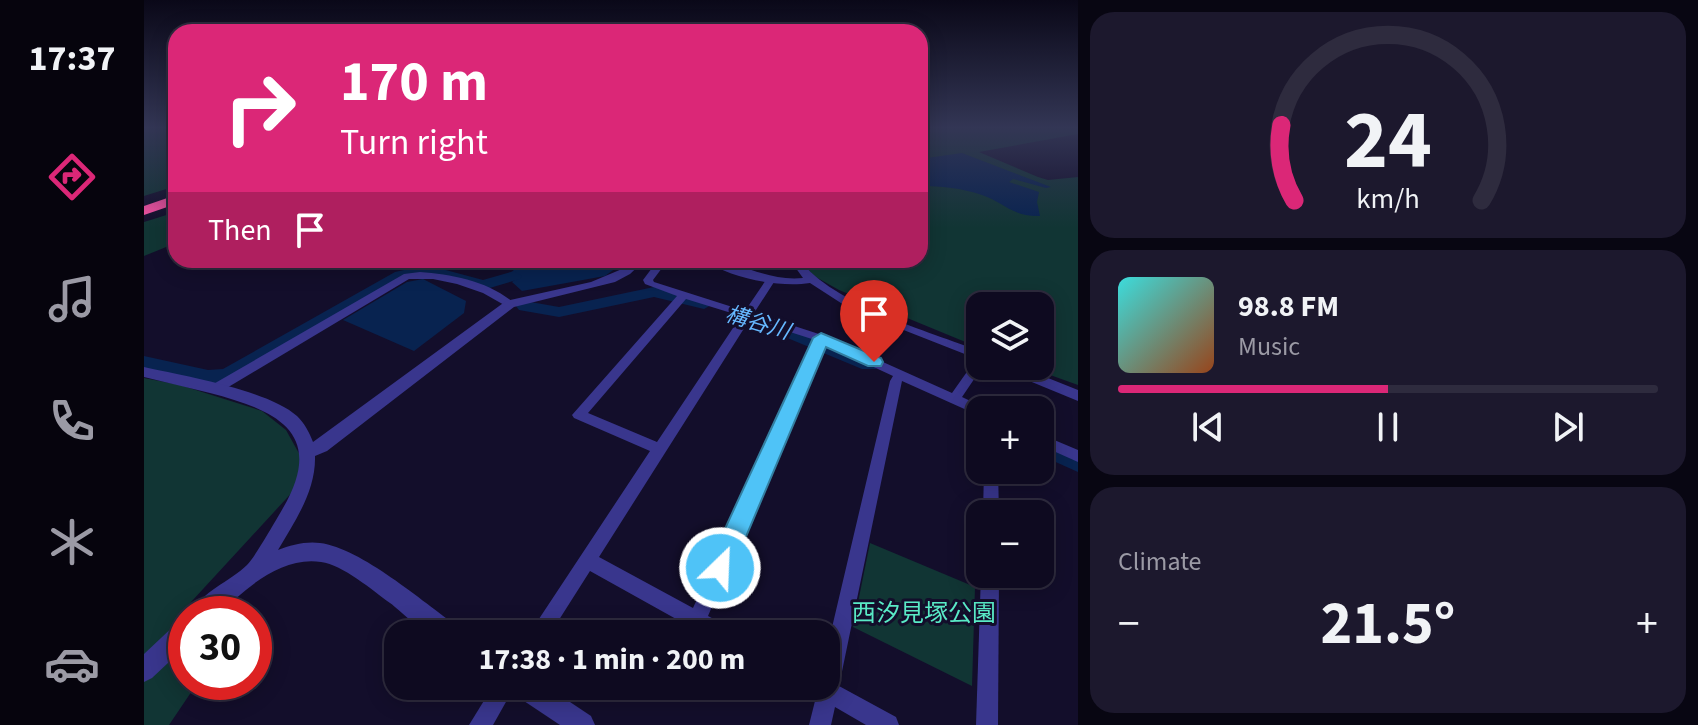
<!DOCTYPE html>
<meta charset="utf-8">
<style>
:root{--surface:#0e0a20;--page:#1c182d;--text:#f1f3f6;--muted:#9b9aa5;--line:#2e2b3e;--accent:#db2777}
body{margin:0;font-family:"Source Sans 3","Noto Sans JP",sans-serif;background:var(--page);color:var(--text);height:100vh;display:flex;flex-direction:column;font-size:30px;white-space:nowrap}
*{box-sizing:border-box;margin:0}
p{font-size:26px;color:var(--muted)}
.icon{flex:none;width:44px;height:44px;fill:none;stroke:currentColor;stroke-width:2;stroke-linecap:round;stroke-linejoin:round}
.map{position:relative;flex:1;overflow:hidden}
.panel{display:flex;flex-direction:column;gap:12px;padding:12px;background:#080612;width:620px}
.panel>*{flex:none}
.guide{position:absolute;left:24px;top:24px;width:760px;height:244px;border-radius:24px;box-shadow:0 4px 20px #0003,0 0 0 2px var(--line);background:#db2777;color:#fff;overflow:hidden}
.tools{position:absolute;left:822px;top:292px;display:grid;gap:16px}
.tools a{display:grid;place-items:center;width:88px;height:88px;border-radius:16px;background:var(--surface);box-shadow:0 4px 20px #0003,0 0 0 2px var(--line);font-size:40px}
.speed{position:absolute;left:24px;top:596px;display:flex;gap:16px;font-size:40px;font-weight:700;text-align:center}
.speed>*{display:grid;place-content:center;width:104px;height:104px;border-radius:50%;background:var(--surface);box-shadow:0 4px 20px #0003,0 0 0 2px var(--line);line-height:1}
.speed .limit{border:12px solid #d22;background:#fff;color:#111}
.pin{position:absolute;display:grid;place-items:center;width:68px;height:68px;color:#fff;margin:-82px -34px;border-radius:50% 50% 50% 0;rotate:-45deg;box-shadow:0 0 8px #0007}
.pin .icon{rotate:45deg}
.me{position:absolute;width:88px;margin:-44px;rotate:24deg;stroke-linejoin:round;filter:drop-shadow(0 0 6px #0008)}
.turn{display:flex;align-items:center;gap:28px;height:168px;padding:0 40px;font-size:36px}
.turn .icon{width:104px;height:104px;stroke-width:2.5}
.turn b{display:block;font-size:56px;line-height:68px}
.then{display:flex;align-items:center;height:76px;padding:0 40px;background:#0003;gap:16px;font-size:30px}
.big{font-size:60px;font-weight:700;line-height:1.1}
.panel .card{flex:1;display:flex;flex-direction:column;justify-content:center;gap:12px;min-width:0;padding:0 28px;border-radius:24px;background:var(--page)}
.panel .dial{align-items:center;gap:0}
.dial svg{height:208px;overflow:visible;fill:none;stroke:var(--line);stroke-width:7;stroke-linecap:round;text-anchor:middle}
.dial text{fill:var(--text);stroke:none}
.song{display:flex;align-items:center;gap:24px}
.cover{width:96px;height:96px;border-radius:12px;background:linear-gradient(135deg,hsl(180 70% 55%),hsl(20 70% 35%))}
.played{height:8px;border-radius:4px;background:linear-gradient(90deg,var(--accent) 50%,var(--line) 50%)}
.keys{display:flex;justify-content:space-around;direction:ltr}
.heat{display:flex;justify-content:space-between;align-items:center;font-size:44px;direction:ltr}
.trip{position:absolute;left:240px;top:620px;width:456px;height:80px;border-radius:24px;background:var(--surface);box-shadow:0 4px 20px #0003,0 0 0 2px var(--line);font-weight:700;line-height:80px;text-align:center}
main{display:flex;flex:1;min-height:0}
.tab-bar{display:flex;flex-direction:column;width:144px;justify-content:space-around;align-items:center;background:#06040d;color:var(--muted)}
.tab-bar .icon{width:56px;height:56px}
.tab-bar .current{color:var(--accent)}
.tab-bar b{font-size:36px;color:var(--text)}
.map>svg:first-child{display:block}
.green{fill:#113534}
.water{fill:#082350}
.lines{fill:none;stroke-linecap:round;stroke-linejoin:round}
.river{fill:#082350;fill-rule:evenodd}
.minor{fill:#39368d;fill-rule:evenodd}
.tertiary{fill:#39368d;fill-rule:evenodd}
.motorway{fill:#ff53a6;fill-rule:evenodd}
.route{fill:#4fc3f7;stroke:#337fa1;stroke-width:2}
.labels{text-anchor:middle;stroke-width:6;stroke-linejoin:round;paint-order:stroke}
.water-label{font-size:22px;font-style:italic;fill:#66b8ff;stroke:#130e2b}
.near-park-label{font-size:24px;fill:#59eac6;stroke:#130e2b}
</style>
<main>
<nav class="tab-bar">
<b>17:37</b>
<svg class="icon current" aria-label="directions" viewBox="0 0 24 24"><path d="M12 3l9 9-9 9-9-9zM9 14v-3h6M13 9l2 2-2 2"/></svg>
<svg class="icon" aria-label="music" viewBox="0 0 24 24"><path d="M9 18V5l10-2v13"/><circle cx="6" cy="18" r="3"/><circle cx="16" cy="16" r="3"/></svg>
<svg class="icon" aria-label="phone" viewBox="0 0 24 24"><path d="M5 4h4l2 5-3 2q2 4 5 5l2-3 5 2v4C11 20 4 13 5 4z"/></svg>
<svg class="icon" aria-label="climate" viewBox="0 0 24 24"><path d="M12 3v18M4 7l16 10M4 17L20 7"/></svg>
<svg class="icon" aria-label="car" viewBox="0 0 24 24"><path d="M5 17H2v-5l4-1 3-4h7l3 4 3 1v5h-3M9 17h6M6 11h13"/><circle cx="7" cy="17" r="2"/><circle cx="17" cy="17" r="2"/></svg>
</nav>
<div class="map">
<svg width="934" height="725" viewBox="0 0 934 725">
<rect width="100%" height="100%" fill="#130e2b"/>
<!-- green -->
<g class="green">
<polygon points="0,127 32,127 32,186 0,196"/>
<polygon points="776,127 934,127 934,134 835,152 894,177 904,180 934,177 934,385 881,366 896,366 896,306 836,306 836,348 695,290 670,276 660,265 661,260 776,260"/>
<polygon points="32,212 32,243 0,256 0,222"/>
<polygon points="0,378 36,385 118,411 142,430 157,457 153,487 36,614 35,629 42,632 42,682 54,682 25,725 0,725"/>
<polygon points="726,543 831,587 828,686 709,627"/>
</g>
<!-- water -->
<g class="water">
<path d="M 818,153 L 907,187 L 902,188 L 869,179 L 865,182 L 895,192 L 893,202 L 896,216 C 869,217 859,202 838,195 C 817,188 798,186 776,186 L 776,159 Z"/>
<polygon points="379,260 483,260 461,276 378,291 368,282 372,279 367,273"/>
<polygon points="279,279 322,301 320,313 270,351 199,320 263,282"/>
</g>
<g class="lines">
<!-- river -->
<g class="river">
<polygon points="283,265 339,280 370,271 378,276 376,279 339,290 283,275 262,279 84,382 64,384 0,368 0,356 64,370 79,369 251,272"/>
<polygon points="510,287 566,300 569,304 560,309 510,297 415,317 375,310 372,306 381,301 415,307"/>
<polygon points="636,322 732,359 735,364 732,369 718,369 629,332 627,328"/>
<polygon points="896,435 934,451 934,472 896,455"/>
</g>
<!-- minor -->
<g class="minor">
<path d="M 514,260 L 524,260 L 509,280 L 510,282 L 601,311 L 624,277 L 630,277 L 632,279 L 610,313 L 681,336 L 808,393 L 832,359 L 836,358 L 836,366 L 839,366 L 818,397 L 841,408 L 842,410 L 836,410 L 836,416 L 758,381 L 695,686 L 752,717 L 755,725 L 722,725 L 691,707 L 687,725 L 665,725 L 672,697 L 666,693 L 663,686 L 682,686 L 682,653 L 746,381 L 749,376 L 680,344 L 564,616 L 585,627 L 588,634 L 559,634 L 446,571 L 406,634 L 385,634 L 506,451 L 430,418 L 428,415 L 533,296 L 501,284 L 499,280 ZM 542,299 L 597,316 L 513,442 L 444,413 ZM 606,319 L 671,340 L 549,608 L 455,557 Z"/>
<path d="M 276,272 C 308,274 347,282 371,304 L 370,306 L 362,306 L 339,293 L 313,284 L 289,279 L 265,279 L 76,392 L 71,393 L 65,389 L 66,386 L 260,274 Z"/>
<polygon points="896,434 934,450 934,462 896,445"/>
<polygon points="840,470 854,470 855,514 839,514"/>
<polygon points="837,574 855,574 854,725 832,725"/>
<polygon points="349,686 371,686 349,725 325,725"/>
</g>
<!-- tertiary -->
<g class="tertiary">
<path d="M 489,260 L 501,260 L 486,274 L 471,282 L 370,307 L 183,451 L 171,456 C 172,491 151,521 134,550 C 147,545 162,541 176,543 C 217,548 279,602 313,626 L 316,634 C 308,634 293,637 285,633 C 274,629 257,611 246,603 C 228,590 199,565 177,562 C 137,556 101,589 75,614 L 48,614 C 57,591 86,582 103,565 C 111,557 132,520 139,508 C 183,432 131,410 66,393 C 44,388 22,382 0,377 L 0,367 C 40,376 124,390 153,416 C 161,424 165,432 169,442 L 362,301 L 447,282 L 478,269 Z"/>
<path d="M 561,260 C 594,260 623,282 659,278 L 646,260 L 656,260 C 688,304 786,332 836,351 L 836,360 L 729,318 L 700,305 L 666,283 C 635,288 585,278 561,260 Z"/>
<polygon points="854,366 874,366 934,390 934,401 856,369"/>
<polygon points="42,619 42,646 8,678 0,682 0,654 34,622"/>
<polygon points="368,686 402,686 447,716 451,725 416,725 371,695"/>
</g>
<!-- motorway -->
<polygon class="motorway" points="32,195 32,204 0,215 0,206"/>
</g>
<!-- sky -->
<linearGradient id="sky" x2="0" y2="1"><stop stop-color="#0a0818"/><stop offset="0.56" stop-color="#333655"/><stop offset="1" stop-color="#333655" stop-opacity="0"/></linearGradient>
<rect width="934" height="228" fill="url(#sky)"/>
<!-- route -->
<polygon class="route" points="677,333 737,358 739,362 737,366 724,366 682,347 585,577 576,580 567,577 563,568 567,559 669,338"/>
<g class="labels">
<!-- water labels -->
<g class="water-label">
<text transform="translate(614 322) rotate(17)" y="8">構谷川</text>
</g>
<!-- near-park labels -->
<g class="near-park-label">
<text x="780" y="621">西汐見塚公園</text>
</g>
</g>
</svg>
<div class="tools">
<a><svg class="icon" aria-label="layers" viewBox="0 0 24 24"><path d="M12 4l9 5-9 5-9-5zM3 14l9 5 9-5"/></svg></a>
<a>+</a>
<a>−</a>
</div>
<div class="speed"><div class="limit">30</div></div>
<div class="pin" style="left:730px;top:362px;background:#d93025"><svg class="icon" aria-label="arrive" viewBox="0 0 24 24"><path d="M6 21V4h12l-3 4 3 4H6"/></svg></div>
<svg class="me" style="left:576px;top:568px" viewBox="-20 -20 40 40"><circle r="17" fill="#4fc3f7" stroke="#fff" stroke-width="3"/><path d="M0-11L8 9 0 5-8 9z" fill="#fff"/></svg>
<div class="trip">17:38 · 1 min · 200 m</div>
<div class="guide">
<div class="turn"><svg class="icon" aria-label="right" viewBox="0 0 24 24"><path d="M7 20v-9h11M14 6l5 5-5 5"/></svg><div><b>170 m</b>Turn right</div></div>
<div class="then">Then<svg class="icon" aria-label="arrive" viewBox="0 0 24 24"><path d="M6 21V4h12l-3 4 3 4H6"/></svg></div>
</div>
</div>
<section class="panel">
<div class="card dial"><svg viewBox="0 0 100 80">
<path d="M14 69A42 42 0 1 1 86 69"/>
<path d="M14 69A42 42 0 0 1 9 40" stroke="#db2777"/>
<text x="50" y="56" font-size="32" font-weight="700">24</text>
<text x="50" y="72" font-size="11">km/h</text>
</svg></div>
<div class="card">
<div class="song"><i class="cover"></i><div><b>98.8 FM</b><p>Music</p></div></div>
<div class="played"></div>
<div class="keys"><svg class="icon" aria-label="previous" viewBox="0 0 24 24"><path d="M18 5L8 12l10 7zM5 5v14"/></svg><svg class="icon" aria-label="pause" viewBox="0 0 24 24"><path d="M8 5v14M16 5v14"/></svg><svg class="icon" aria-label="next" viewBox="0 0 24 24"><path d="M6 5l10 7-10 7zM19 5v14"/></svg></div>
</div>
<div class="card"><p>Climate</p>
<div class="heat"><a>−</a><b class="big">21.5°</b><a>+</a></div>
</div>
</section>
</main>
